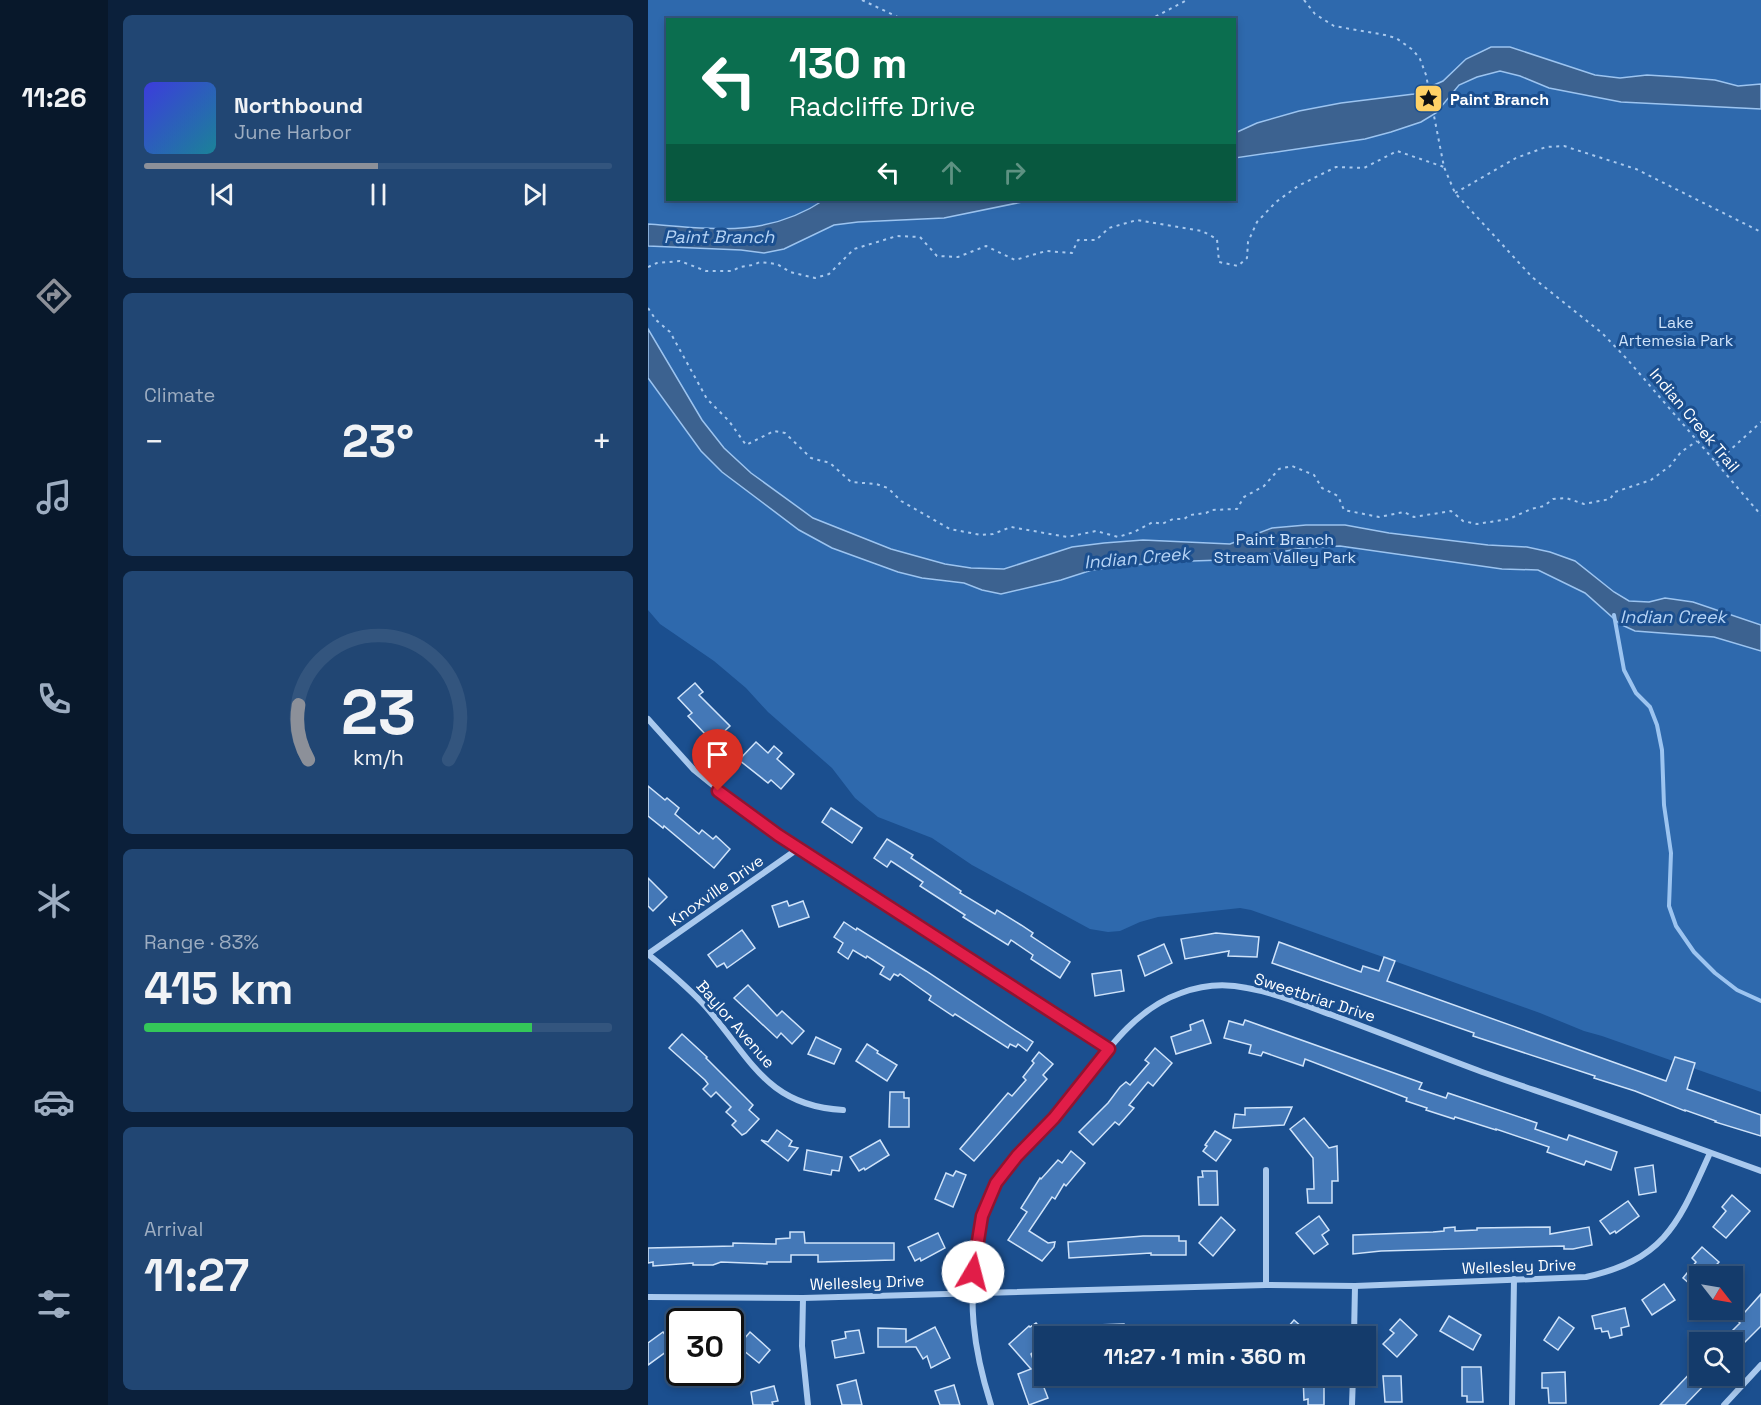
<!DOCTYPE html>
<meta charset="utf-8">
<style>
:root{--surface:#143b6b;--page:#214673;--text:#f1f3f6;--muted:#9dadc1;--line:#33557e;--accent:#8c9099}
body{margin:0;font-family:"Space Grotesk",sans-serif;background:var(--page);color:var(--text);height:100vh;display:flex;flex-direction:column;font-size:22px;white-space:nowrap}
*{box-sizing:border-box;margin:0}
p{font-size:20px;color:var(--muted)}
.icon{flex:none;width:33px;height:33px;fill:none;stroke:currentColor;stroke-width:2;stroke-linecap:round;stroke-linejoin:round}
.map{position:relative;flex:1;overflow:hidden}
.drawer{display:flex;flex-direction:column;gap:15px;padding:15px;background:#0b203b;width:540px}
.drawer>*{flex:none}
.banner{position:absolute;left:18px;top:18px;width:570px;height:183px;border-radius:0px;box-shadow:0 3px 9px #0003,0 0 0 2px var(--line);background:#0b6e4f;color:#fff;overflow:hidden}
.needle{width:39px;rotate:121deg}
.buttons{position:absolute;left:1041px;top:1266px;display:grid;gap:12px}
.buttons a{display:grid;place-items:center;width:54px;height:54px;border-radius:0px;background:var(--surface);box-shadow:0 3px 9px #0003,0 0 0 2px var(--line);font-size:30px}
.speed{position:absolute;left:18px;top:1308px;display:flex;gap:12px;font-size:30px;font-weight:700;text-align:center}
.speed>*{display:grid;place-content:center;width:78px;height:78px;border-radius:50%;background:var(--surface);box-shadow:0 3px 9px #0003,0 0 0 2px var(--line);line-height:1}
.speed .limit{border:3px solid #111;border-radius:9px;background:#fff;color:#111}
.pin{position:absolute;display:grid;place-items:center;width:51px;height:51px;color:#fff;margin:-62px -26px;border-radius:50% 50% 50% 0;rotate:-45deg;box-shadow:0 0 6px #0007}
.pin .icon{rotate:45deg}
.me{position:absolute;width:66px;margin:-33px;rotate:8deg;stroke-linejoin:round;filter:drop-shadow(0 0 4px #0008)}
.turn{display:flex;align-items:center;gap:21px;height:126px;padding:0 24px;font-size:27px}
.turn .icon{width:78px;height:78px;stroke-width:2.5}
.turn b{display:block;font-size:42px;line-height:51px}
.lanes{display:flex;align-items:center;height:57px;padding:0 24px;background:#0003;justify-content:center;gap:30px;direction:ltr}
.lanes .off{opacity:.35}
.big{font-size:45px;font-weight:700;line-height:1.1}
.drawer .card{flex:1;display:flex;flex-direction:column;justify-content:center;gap:9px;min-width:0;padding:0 21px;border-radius:9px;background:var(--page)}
.drawer .dial{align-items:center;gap:0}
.dial svg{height:156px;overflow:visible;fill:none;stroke:var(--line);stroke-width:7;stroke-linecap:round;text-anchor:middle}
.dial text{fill:var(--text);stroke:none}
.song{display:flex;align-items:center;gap:18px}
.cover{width:72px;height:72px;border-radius:9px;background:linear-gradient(135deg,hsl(240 70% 55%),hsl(190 70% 35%))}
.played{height:6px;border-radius:3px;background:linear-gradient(90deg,var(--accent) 50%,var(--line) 50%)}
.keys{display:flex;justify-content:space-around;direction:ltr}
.heat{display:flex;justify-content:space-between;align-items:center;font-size:33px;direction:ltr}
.charge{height:9px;border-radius:4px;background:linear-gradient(90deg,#34c759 83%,var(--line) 0)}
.trip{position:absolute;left:386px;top:1326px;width:342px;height:60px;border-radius:0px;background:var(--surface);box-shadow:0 3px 9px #0003,0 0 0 2px var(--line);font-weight:700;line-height:60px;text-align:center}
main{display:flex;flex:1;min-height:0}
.menu{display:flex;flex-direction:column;width:108px;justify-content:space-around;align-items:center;background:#08182b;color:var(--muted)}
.menu .icon{width:42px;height:42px}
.menu .on{color:var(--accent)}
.menu b{font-size:27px;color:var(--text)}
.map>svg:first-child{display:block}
.green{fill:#2e69ad;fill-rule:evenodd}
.water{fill:#3c6290;stroke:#9cc4f0;stroke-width:1.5}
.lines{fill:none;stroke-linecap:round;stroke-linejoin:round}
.stream{stroke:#9cc4f0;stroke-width:4}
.building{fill:#4478b7;stroke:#cfe3fa;stroke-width:1.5}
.path{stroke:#a9c9ee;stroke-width:2;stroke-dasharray:3 4.5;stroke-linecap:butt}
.street{stroke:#a9c9ee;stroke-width:6}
.route-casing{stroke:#92132f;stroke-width:15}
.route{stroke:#e11d48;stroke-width:10}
.labels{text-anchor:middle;stroke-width:6;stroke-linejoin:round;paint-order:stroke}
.poi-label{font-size:16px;font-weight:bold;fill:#fff;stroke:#1b4f8f;text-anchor:start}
.park-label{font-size:16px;fill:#cfe3fa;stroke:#1b4f8f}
.street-label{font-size:16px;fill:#fff;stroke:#1b4f8f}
.water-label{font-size:18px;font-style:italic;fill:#b5d3f5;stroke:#1b4f8f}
</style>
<main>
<nav class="menu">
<b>11:26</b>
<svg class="icon on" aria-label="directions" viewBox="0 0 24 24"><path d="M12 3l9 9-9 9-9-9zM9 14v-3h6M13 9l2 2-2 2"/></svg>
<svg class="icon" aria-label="music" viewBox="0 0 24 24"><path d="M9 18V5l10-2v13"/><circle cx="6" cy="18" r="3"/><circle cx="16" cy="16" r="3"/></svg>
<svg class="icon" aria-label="phone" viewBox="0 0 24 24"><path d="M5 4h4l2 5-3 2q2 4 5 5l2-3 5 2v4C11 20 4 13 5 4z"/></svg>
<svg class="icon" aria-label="climate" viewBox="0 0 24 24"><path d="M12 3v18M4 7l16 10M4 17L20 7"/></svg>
<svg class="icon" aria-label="car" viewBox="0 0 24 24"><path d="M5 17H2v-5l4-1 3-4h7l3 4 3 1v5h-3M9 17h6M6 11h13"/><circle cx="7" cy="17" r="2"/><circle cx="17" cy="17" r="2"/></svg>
<svg class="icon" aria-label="filters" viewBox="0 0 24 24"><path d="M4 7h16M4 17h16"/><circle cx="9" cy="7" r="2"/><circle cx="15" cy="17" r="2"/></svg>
</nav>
<section class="drawer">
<div class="card">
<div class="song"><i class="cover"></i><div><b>Northbound</b><p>June Harbor</p></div></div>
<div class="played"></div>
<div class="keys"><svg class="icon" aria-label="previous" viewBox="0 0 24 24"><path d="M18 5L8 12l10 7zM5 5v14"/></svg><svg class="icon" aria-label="pause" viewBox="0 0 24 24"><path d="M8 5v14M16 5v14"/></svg><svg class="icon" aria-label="next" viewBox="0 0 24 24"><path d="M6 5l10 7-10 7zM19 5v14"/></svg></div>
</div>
<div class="card"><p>Climate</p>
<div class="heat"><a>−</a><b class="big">23°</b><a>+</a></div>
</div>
<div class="card dial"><svg viewBox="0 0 100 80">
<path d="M14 69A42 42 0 1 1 86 69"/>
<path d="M14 69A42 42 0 0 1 9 41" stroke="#8c9099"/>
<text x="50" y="56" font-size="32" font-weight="700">23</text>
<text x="50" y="72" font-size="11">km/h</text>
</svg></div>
<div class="card"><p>Range · 83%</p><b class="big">415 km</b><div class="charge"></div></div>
<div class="card"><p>Arrival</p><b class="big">11:27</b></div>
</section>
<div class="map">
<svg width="1113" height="1405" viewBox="0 0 1113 1405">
<rect width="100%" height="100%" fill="#1b4f8f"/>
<!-- green -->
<path class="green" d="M 0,0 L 1113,0 L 1113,1092 L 954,1036 L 936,1031 L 892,1013 L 603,910 L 592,908 L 510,917 L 492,922 L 472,931 L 460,932 L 442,929 L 324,865 L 284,838 L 230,817 L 207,798 L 184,768 L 120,712 L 98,688 L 66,661 L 12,624 L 0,610 ZM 20,20 L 586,20 L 586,200 L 20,200 Z"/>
<!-- water -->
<g class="water">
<polygon points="843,47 862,47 947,75 972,78 999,75 1031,77 1067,80 1090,86 1113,84 1113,109 973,102 901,88 872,76 852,71 829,77 811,85 788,113 773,122 743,132 717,139 587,158 587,133 609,123 651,111 693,103 766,94 795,81 818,59"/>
<path d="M 176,200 L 384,200 L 296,218 L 210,222 L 186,225 L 136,249 L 116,253 L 93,250 L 0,246 L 0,224 C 65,229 119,238 176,200 Z"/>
<polygon points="0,329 54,420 76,448 103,473 165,518 243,549 297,564 323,568 356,569 424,547 456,543 495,540 582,544 624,528 658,525 697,525 741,533 840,545 879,547 902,552 927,561 966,592 981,601 1001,602 1017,598 1045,602 1113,625 1113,651 1066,637 987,631 972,624 937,593 890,570 854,569 692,546 654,548 611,556 575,560 512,562 444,570 413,580 353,594 334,590 316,583 274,578 250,572 184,548 151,530 74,472 53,451 0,378"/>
</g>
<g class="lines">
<!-- stream -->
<polyline class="stream" points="966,615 976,670 988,693 1002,707 1009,725 1014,750 1016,805 1023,853 1021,906 1028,926 1046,952 1067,973 1089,990 1113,1001"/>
</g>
<!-- building -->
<g class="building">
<polygon points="47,683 55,692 51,695 82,726 67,740 62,734 59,736 40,716 44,713 30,698"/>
<polygon points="108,742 120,753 126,746 134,753 129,759 146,774 133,789 123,780 120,783 91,760"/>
<polygon points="0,786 17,800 19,798 31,808 27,814 51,834 54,830 65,839 68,836 82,849 66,868 16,826 15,828 0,816"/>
<polygon points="183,808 214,828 204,843 174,822"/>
<polygon points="239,839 265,855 263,858 313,891 312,893 347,914 349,910 373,925 385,933 383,936 422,962 412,978 383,959 385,955 363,940 360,945 315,917 317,915 272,886 275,882 243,861 239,867 226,858"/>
<polygon points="0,878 19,897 5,911 0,906"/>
<polygon points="139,901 141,906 155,901 161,917 131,927 124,906"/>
<polygon points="196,922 208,930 209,928 278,971 385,1042 379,1051 370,1044 368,1047 362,1044 360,1048 307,1014 305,1016 281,1000 283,996 252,974 250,976 246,974 242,980 232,974 236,967 219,956 218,958 205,950 200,959 190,952 195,943 186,937"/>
<polygon points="94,930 107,948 79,968 76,963 69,967 60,955"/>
<polygon points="568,933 611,937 609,957 580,956 581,951 537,959 533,939"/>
<polygon points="631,942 713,972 715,966 731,971 736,957 747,961 739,981 1018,1081 1027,1057 1047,1063 1039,1089 1113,1115 1113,1136 1067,1122 1068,1121 1037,1110 1037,1111 987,1091 946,1078 947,1076 825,1036 826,1033 624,963"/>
<polygon points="516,944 524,963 497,976 490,956"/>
<polygon points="473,970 476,991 447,996 444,974"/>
<polygon points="100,985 129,1016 134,1011 156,1031 144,1044 133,1033 129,1038 86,998"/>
<polygon points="555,1020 563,1043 528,1054 523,1037 543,1030 542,1025"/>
<polygon points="597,1020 774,1083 771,1089 798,1098 800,1093 889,1123 887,1129 919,1140 921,1135 969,1152 963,1170 938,1161 936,1165 899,1152 901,1147 848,1129 848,1130 807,1117 806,1119 778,1110 779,1108 758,1101 759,1098 657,1059 655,1066 615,1052 613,1056 601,1053 603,1045 576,1038 581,1021 595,1025"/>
<polygon points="34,1034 59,1057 58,1058 105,1105 101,1110 111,1119 98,1133 94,1135 84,1125 88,1121 78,1112 83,1107 68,1092 63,1097 55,1089 60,1084 57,1080 21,1048"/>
<polygon points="168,1037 193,1049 186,1064 160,1054"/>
<polygon points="219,1044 230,1051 229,1053 249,1065 239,1081 208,1061"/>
<polygon points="507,1048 524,1063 505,1086 500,1082 481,1105 486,1108 471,1125 467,1122 445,1145 431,1132 460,1103 472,1087 478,1082 482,1085 501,1063 497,1060"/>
<polygon points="391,1052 405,1064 395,1075 399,1079 326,1161 312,1149 360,1093 364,1096 378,1080 375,1077 386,1063 384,1061"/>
<polygon points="242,1092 256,1092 256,1098 261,1098 261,1127 241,1127"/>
<polygon points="644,1107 636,1125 585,1128 587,1114 597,1115 597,1108"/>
<polygon points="656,1118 681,1148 689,1146 690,1181 684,1181 684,1203 660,1203 659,1189 666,1189 665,1158 642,1129"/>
<polygon points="129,1130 144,1141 141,1146 150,1148 140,1161 113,1140 120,1142"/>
<polygon points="567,1131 583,1140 568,1161 555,1151 559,1146 557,1145"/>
<polygon points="232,1140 241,1155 217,1170 216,1168 211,1171 202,1157"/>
<polygon points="159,1150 194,1157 191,1171 184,1170 183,1175 156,1170"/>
<polygon points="423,1151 437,1163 418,1186 416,1184 407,1199 404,1197 381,1231 400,1243 407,1242 406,1247 394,1261 360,1240 379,1212 373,1208 392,1178 393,1179 410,1160 414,1163"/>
<polygon points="1005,1165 1008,1192 991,1195 987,1168"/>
<polygon points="308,1171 318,1175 305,1207 287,1199 298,1173 305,1176"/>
<polygon points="554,1171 569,1171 570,1205 551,1205 550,1177 555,1177"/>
<polygon points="1084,1195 1102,1211 1078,1238 1065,1227 1078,1211 1074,1207"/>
<polygon points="980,1201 991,1216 968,1233 967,1231 962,1234 952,1221"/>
<polygon points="671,1216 681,1230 674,1235 680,1244 666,1254 648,1233"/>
<polygon points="573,1217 587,1230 565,1256 551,1243"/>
<polygon points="807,1227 807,1231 829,1230 829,1228 902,1227 902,1234 941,1227 944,1245 925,1249 916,1249 916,1246 733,1251 705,1254 705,1235 785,1232 796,1231 796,1228"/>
<polygon points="142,1232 156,1232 157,1243 246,1243 246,1260 170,1262 170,1255 143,1255 143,1262 119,1262 119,1264 73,1262 65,1265 45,1265 45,1263 5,1266 5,1262 0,1263 0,1248 85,1246 85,1243 128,1244 128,1239 142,1238"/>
<polygon points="290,1233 297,1248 273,1261 272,1258 267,1261 260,1247"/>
<polygon points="495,1236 531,1236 531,1241 538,1241 538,1255 503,1255 503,1253 421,1258 420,1242"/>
<polygon points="1054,1247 1071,1262 1058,1276 1052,1276 1052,1293 1035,1278 1048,1262 1044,1258"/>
<polygon points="1016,1284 1027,1300 1004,1315 994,1300"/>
<polygon points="1113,1294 1113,1326 1084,1355 1084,1342 1073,1342 1092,1323 1086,1317 1094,1309 1097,1312"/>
<polygon points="977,1308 981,1326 973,1328 974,1335 962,1338 960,1331 954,1332 953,1328 947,1329 944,1316"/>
<polygon points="801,1316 833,1335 825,1350 792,1331"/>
<polygon points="911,1317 926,1328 910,1350 896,1340"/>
<polygon points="752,1319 769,1335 749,1357 735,1344 746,1333 742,1330"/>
<polygon points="646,1320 664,1336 590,1336 589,1326 634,1325 634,1334"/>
<polygon points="388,1323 398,1335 391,1342 394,1345 383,1354 400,1398 381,1405 370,1374 383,1369 361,1344 381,1326 382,1327"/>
<polygon points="476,1324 477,1336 418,1336 418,1326"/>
<polygon points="287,1327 302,1358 283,1368 279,1356 275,1359 268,1347 230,1347 230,1328 258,1329 258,1342"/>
<polygon points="211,1330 216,1353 187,1358 184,1341 198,1338 197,1332"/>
<polygon points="15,1332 26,1346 0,1365 0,1343"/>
<polygon points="102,1332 122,1350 111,1363 90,1346"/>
<polygon points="814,1367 833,1367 835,1402 819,1402 819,1396 814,1396"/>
<polygon points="1048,1367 1052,1370 1052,1376 1057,1376 1061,1380 1037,1405 1012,1405"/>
<polygon points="917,1372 918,1403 901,1403 900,1388 894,1388 894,1373"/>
<polygon points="655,1376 673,1376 674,1385 676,1385 676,1405 660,1405 660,1399 656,1400"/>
<polygon points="735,1376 753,1376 754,1402 737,1402"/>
<polygon points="208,1380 214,1405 194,1405 189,1385"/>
<polygon points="306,1385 312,1405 292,1405 287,1391"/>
<polygon points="126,1386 130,1401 124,1402 125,1405 105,1405 103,1392"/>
</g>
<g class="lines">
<!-- path -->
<g class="path">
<polyline points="214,0 256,20"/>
<polyline points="656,0 667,14 686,26 737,35 748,38 765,50 772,59 778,75 796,167 807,193 884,277 954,333 979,359 1113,515"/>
<polyline points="501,20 539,0"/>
<polyline points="807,193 868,158 898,147 916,146 988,169 1113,232"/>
<polyline points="0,267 9,263 32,261 58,271 84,271 92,267 105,265 112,262 129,264 142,272 167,278 181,274 206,249 249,236 272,237 289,256 310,257 338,246 367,260 398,251 424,253 430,240 448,240 461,228 489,220 554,231 569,239 571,262 590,266 599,258 600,242 609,222 628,202 650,186 688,167 716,168 749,151 796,167"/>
<polyline points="0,308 8,320 22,332 59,399 81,421 98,445 126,431 137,433 163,458 182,463 203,482 228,484 240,488 253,501 302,529 333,535 345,534 363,527 419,537 448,531 470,537 486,532 505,522 514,524 525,519 536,519 542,515 558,513 564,510 589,509 596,497 616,486 631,469 644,466 666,475 674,488 690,496 696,510 731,517 756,512 766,517 803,511 815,521 829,524 861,519 883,509 896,506 905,499 918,498 936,504 962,499 967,492 1003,480 1022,466 1033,452 1049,441"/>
<polyline points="1068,463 1113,422"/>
</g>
<!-- street -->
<g class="street">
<polyline points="0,719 46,770 103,816 461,1049"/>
<path d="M 0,954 C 20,971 40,987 58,1007 C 102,1057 118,1106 195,1110"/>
<polyline points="0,954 151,848"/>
<polyline points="618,1170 618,1285"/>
<path d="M 0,1297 L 155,1298 L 618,1285 L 707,1286 L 938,1277 C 1019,1259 1031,1221 1062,1153"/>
<polyline points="155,1298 154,1346 160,1405"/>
<polyline points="706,1336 707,1286"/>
<path d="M 343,1405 C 325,1348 319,1300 330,1241 C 333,1220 337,1200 348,1183 C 362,1161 382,1143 400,1124 C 442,1081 472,1014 533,993 C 554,985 577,983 599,988 C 628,993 656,1005 684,1015 C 733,1033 781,1052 829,1070 C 861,1082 893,1092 924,1103 C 987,1125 1050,1148 1113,1171"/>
<polyline points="704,1405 705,1376"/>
<polyline points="864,1405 866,1279"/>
<polyline points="1076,1405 1113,1365"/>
</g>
</g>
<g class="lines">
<defs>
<polyline id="route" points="70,791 130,835 461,1049 406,1118 369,1156 348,1183 334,1216 325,1272"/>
</defs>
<!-- route casing -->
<use href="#route" class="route-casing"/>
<!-- route -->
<use href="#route" class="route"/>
</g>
<!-- icons -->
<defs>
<symbol id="sight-square" viewBox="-11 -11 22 22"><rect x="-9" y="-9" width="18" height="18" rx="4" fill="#ffd166" stroke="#1b4f8f"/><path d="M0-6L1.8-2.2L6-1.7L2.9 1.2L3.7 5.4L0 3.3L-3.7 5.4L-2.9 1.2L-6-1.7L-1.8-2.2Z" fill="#111"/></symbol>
</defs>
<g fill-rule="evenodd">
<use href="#sight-square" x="764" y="82" width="33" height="33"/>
</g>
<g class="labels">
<!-- poi labels -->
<g class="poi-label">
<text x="802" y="105">Paint Branch</text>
</g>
<!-- park labels -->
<g class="park-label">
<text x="1028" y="328">Lake<tspan x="1028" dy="18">Artemesia Park</tspan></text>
<text x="637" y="545">Paint Branch<tspan x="637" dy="18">Stream Valley Park</tspan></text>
</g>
<!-- street labels -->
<g class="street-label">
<text transform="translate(1047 420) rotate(50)" y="6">Indian Creek Trail</text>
<text transform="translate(68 890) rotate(-35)" y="6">Knoxville Drive</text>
<text transform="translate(667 997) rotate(18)" y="6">Sweetbriar Drive</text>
<text transform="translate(88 1024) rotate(49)" y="6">Baylor Avenue</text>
<text transform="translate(871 1266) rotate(-2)" y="6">Wellesley Drive</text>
<text transform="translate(219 1282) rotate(-2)" y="6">Wellesley Drive</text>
</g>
<!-- water labels -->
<g class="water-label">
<text x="71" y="243">Paint Branch</text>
<text transform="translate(489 558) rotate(-5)" y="6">Indian Creek</text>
<text x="1025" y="623">Indian Creek</text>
</g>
</g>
</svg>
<div class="buttons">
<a><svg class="needle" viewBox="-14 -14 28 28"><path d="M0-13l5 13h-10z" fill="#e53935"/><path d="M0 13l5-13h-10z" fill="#9dadc1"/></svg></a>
<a><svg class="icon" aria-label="search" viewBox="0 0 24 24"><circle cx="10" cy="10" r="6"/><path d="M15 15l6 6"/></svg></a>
</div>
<div class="speed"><div class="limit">30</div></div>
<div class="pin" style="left:70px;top:791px;background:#d93025"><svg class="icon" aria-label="arrive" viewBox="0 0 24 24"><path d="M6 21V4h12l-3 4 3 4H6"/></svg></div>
<svg class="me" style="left:325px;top:1272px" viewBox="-20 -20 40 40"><circle r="19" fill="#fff"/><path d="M0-13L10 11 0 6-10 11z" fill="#e11d48"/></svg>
<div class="trip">11:27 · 1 min · 360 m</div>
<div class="banner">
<div class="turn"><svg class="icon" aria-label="left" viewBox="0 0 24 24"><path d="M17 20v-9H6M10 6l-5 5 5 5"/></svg><div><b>130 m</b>Radcliffe Drive</div></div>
<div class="lanes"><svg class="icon" aria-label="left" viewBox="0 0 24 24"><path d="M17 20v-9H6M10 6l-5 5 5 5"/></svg><svg class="icon off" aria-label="ahead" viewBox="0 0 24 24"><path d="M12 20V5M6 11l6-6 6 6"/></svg><svg class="icon off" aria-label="right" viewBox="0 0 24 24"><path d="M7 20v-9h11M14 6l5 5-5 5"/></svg></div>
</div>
</div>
</main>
